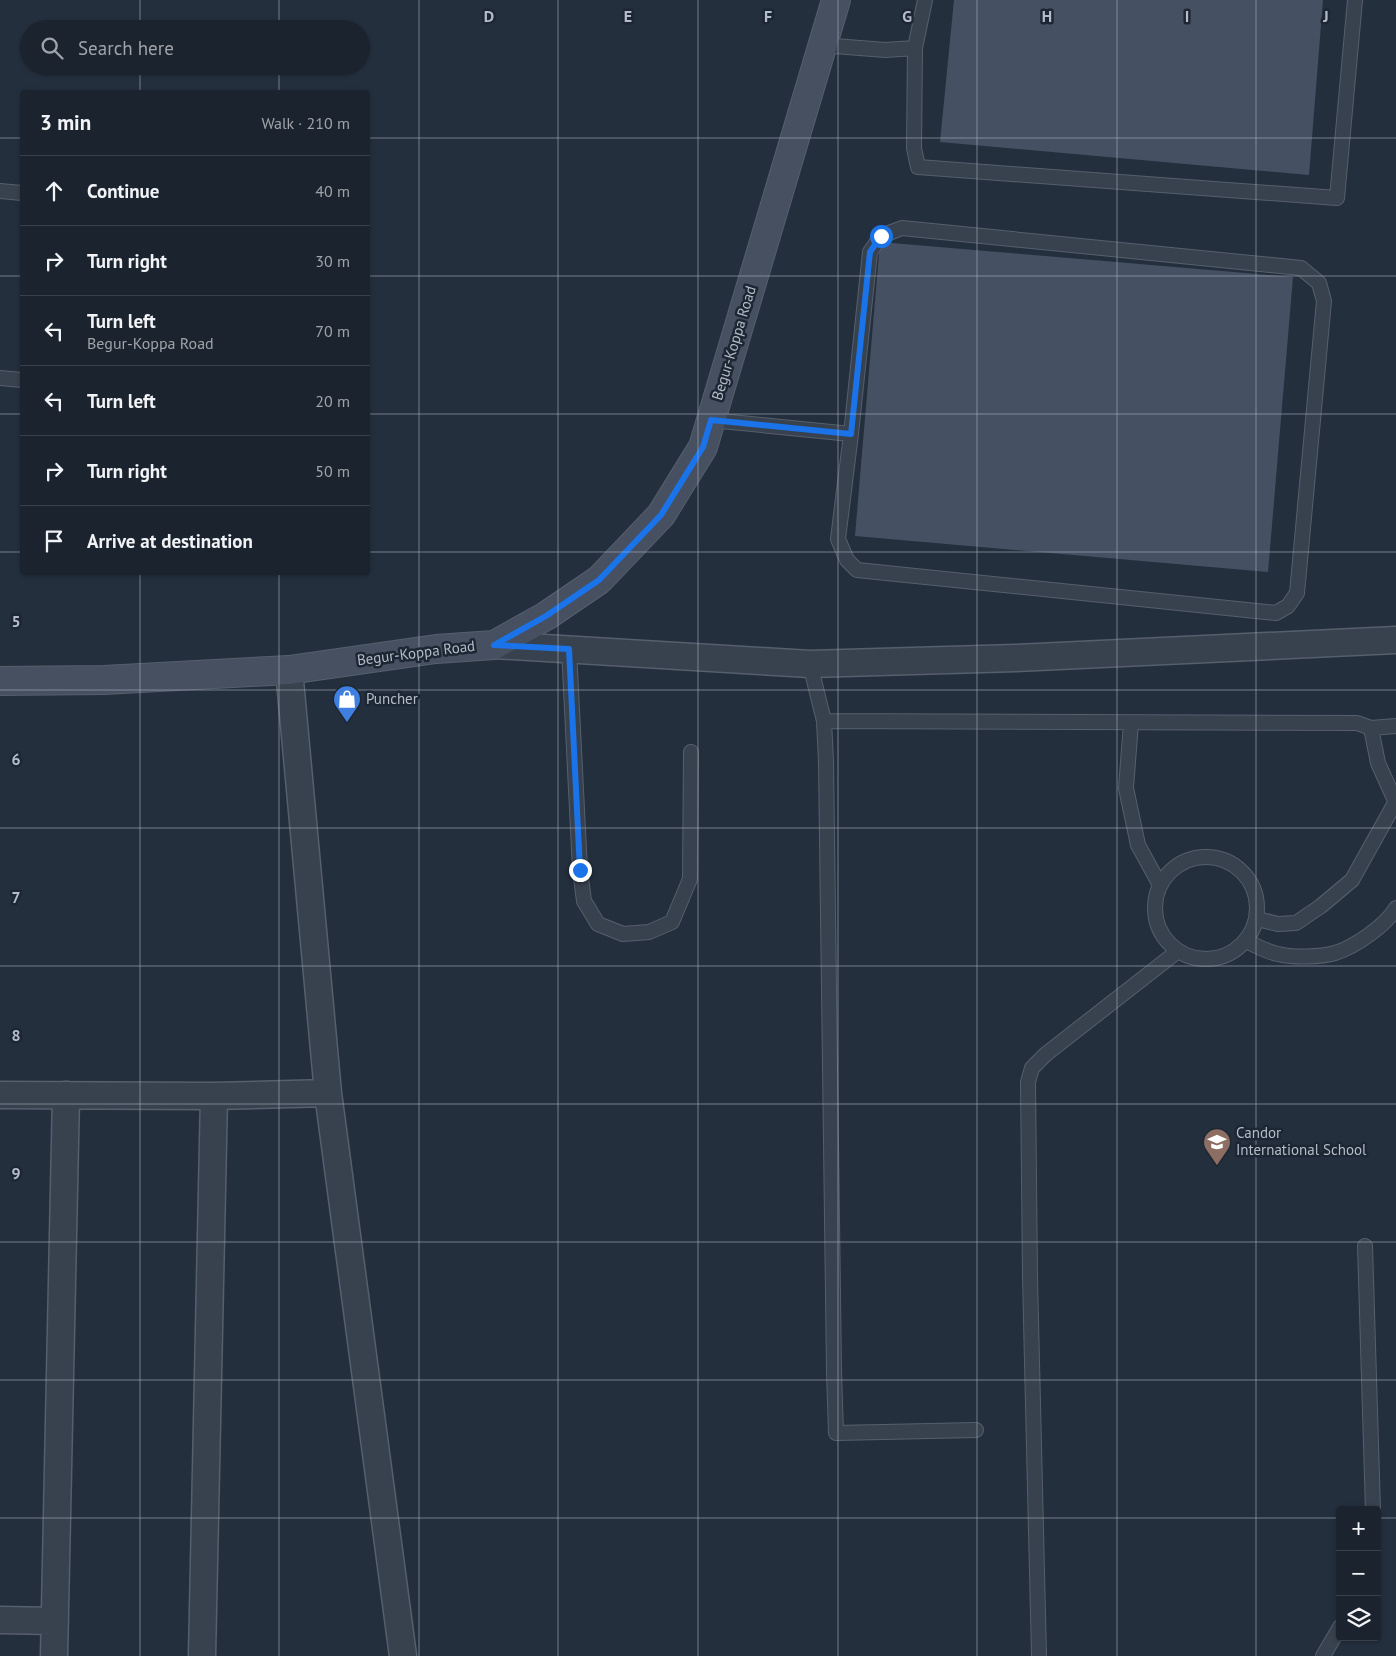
<!DOCTYPE html>
<meta charset="utf-8">
<style>
:root{--surface:#1b232e;--page:#282f3a;--text:#f1f3f6;--muted:#a0a4aa;--line:#39404a}
body{margin:0;font-family:"PT Sans",sans-serif;background:var(--page);color:var(--text)}
.controls{position:absolute;right:15px;bottom:15px;display:grid;overflow:hidden;border-radius:5px;box-shadow:0 1px 4px #0004}
.controls button{width:45px;height:45px;display:grid;place-items:center;padding:0;border:0;border-bottom:1px solid var(--line);background:var(--surface);color:var(--text);font:25px sans-serif}
.stop{position:absolute;width:15px;height:15px;margin:-11px;border:4px solid #1a73e8;border-radius:50%;background:#fff}
.stop.end{background:#1a73e8;border-color:#fff;box-shadow:0 1px 5px #0008}
.list{margin:0;padding:0;list-style:none}
h2{display:flex;justify-content:space-between;align-items:center;height:65px;margin:0;padding:0 20px;font-size:21px}
h2 small{font-size:16px;font-weight:400;color:var(--muted)}
.list li{display:grid;grid-template-columns:32px 1fr auto;gap:15px;align-items:center;box-sizing:border-box;height:70px;padding:0 20px;border-top:1px solid var(--line)}
.list b{display:block;font-size:19px;white-space:nowrap}
.list p{margin:0;font-size:16px;white-space:nowrap;color:var(--muted)}
.list em{font-size:16px;font-style:normal;color:var(--muted)}
.icon{flex:none;width:28px;height:28px;fill:none;stroke:currentColor;stroke-width:2;stroke-linecap:round;stroke-linejoin:round}
.map{position:relative;flex:none;width:1396px;height:1656px;overflow:hidden}
.search{position:absolute;background:var(--surface);box-shadow:0 1px 4px #0004;left:20px;top:20px;width:350px;height:55px;display:flex;align-items:center;gap:12px;box-sizing:border-box;padding:0 18px;border-radius:28px;color:var(--muted);font-size:19px}
.panel{position:absolute;background:var(--surface);box-shadow:0 1px 4px #0004;left:20px;top:90px;width:350px;height:485px;border-radius:5px}
.map>svg:first-child{display:block}
.building{fill:#455162}
.lines{fill:none;stroke-linecap:round;stroke-linejoin:round}
.lane-casing{stroke:#565f6c;stroke-width:16}
.street-casing{stroke:#565f6c;stroke-width:29}
.secondary-casing{stroke:#565f6c;stroke-width:30}
.lane{stroke:#38414e;stroke-width:14}
.street{stroke:#38414e;stroke-width:26}
.secondary{stroke:#465061;stroke-width:28}
.route{stroke:#1a73e8;stroke-width:6}
.grid{fill:none;stroke:#b4bcc9;stroke-width:1;stroke-opacity:0.55}
.labels{text-anchor:middle;stroke-width:5;stroke-linejoin:round;paint-order:stroke}
.street-label{font-size:15px;fill:#b4bcc9;stroke:#1d2633}
.poi-label{font-size:15px;fill:#b4bcc9;stroke:#1d2633;text-anchor:start}
.grid-label{font-size:16px;text-anchor:middle;font-weight:bold;fill:#b4bcc9;stroke:#1d2633;stroke-width:5;stroke-linejoin:round;paint-order:stroke}
</style>
<div class="map">
<svg width="1396" height="1656" viewBox="0 0 1396 1656">
<rect width="100%" height="100%" fill="#242f3e"/>
<path class="building" d="M954,0H1323L1309,175L940,142Z
M880,242L1293,277L1268,572L855,536Z"/>
<g class="lines">
<g class="lane-casing">
<path id="lane" d="M925,0L915,48L914,148L918,167L1337,198L1355,0
M822,45L885,50L915,48
M0,191L22,193
M902,228L1301,268L1319,283L1324,301L1297,593L1288,606L1276,613L857,570L847,560L838,539L851,434L870,252L881,236Z
M0,378L22,380
M711,420L851,434
M569,649L580,870L584,901L598,924L623,934L649,932L672,922L690,879L691,752
M810,664L824,721L826,761L834,1371L836,1433L976,1430
M824,721L1357,723L1371,728L1378,763L1396,803
M1131,723L1126,788L1138,845L1160,885
M1371,728L1396,726
M1155 908a51 51 0 1 1 102 0a51 51 0 1 1-102 0Z
M1257,919L1278,924L1296,923L1321,906L1352,880L1395,803
M1246,941C1257,946 1267,952 1278,954C1293,958 1321,957 1335,953C1355,947 1386,925 1396,908
M1365,1246L1373,1510
M1039,1656L1030,1278L1028,1082L1032,1068L1046,1054L1178,951
M1323,1656L1340,1627"/>
</g>
<g class="street-casing">
<path id="street" d="M494,645L810,664L1016,658L1396,640
M328,1093L403,1656
M0,1095L214,1096L328,1093L289,670
M0,1620L55,1621
M54,1656L66,1095
M202,1656L214,1096"/>
</g>
<g class="secondary-casing">
<path id="secondary" d="M0,681L104,680L289,670L436,649L494,645L546,616L599,580L661,515L703,447L836,0"/>
</g>
<use href="#lane" class="lane"/>
<use href="#street" class="street"/>
<use href="#secondary" class="secondary"/>
</g>
<g class="lines">
<path class="route" d="M580,870L569,649L494,645L546,616L599,580L661,515L703,447L711,420L851,434L870,252L881,236"/>
</g>
<path class="grid" d="M140,0V29M279,0V29M419,0V1656M558,0V1656M698,0V1656M838,0V1656M977,0V1656M1117,0V1656M1256,0V1656M140,66V92M279,66V92M0,138H22M368,138H1396M0,276H22M368,276H1396M0,414H22M368,414H1396M0,552H22M368,552H1396M140,572V1656M279,572V1656M0,690H1396M0,828H1396M0,966H1396M0,1104H1396M0,1242H1396M0,1380H1396M0,1518H1340M1377,1518H1396"/>
<defs>
<g id="shop-pin" transform="scale(1.4375)"><path d="M0 17L-7.5 6A9.5 9.5 0 1 1 7.5 6Z" fill="#3f7fe0" stroke="#1d2633"/><path d="M-5-2.5h2.3a2.7 3.5 0 0 1 5.4 0H5L5.5 6h-11ZM-1.5-2.5h3a1.5 2.3 0 0 0-3 0Z" fill="#fff"/></g>
<g id="school-pin" transform="scale(1.4375)"><path d="M0 17L-7.5 6A9.5 9.5 0 1 1 7.5 6Z" fill="#8d6e63" stroke="#1d2633"/><path d="M0-5L7-2L0 1L-7-2ZM-4 1L0 2.5L4 1V4Q0 6-4 4Z" fill="#fff"/></g>
</defs>
<g fill-rule="evenodd">
<use href="#shop-pin" x="347" y="699"/>
<use href="#school-pin" x="1217" y="1142"/>
</g>
<g class="labels">
<g class="street-label">
<text transform="translate(734 343) rotate(-73)" y="5">Begur-Koppa Road</text>
<text transform="translate(416 653) rotate(-7)" y="5">Begur-Koppa Road</text>
</g>
<g class="poi-label">
<text x="366" y="704">Puncher</text>
<text x="1236" y="1138">Candor<tspan x="1236" dy="17">International School</tspan></text>
</g>
</g>
<g class="grid-label">
<text x="489" y="22">D</text>
<text x="628" y="22">E</text>
<text x="768" y="22">F</text>
<text x="907" y="22">G</text>
<text x="1047" y="22">H</text>
<text x="1187" y="22">I</text>
<text x="1326" y="22">J</text>
<text x="16" y="627">5</text>
<text x="16" y="765">6</text>
<text x="16" y="903">7</text>
<text x="16" y="1041">8</text>
<text x="16" y="1179">9</text>
</g>
</svg>
<div class="controls">
<button>+</button>
<button>−</button>
<button><svg class="icon" aria-label="layers" viewBox="0 0 24 24"><path d="M12 4l9 5-9 5-9-5zM3 14l9 5 9-5"/></svg></button>
</div>
<div class="stop" style="left:881px;top:236px"></div>
<div class="stop end" style="left:580px;top:870px"></div>
<div class="search"><svg class="icon" aria-label="search" viewBox="0 0 24 24"><circle cx="10" cy="10" r="6"/><path d="M15 15l6 6"/></svg>Search here</div>
<section class="panel">
<h2>3 min<small>Walk · 210 m</small></h2>
<ul class="list">
<li><svg class="icon" aria-label="ahead" viewBox="0 0 24 24"><path d="M12 20V5M6 11l6-6 6 6"/></svg><div><b>Continue</b></div><em>40 m</em></li>
<li><svg class="icon" aria-label="right" viewBox="0 0 24 24"><path d="M7 20v-9h11M14 6l5 5-5 5"/></svg><div><b>Turn right</b></div><em>30 m</em></li>
<li><svg class="icon" aria-label="left" viewBox="0 0 24 24"><path d="M17 20v-9H6M10 6l-5 5 5 5"/></svg><div><b>Turn left</b><p>Begur-Koppa Road</p></div><em>70 m</em></li>
<li><svg class="icon" aria-label="left" viewBox="0 0 24 24"><path d="M17 20v-9H6M10 6l-5 5 5 5"/></svg><div><b>Turn left</b></div><em>20 m</em></li>
<li><svg class="icon" aria-label="right" viewBox="0 0 24 24"><path d="M7 20v-9h11M14 6l5 5-5 5"/></svg><div><b>Turn right</b></div><em>50 m</em></li>
<li><svg class="icon" aria-label="arrive" viewBox="0 0 24 24"><path d="M6 21V4h12l-3 4 3 4H6"/></svg><div><b>Arrive at destination</b></div></li>
</ul>
</section>
</div>
